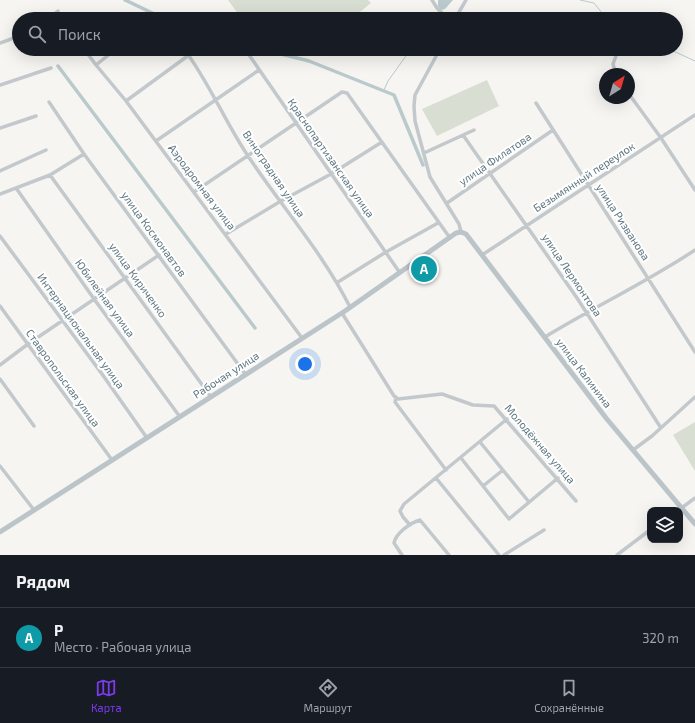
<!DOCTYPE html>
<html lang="ru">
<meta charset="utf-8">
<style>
:root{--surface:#171b24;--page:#242831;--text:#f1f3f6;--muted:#9ea1a6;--line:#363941;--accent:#7c3aed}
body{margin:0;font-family:"Exo 2",sans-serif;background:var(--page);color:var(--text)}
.controls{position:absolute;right:12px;bottom:12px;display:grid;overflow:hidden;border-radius:8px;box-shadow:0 4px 16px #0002}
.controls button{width:36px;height:36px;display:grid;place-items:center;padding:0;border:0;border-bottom:1px solid var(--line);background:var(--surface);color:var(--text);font:20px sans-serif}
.compass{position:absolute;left:599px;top:68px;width:36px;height:36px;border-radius:50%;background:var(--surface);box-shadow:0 4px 16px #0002;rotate:37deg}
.you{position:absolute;left:305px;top:364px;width:14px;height:14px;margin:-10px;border:3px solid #fff;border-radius:50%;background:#1a73e8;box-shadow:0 0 0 6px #1a73e833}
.badge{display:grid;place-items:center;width:26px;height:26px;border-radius:50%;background:var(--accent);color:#fff;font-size:13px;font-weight:700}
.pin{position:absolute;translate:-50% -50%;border:2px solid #fff;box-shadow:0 1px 4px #0006}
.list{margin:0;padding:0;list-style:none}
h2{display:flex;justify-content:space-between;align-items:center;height:52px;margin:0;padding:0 16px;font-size:17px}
h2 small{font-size:13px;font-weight:400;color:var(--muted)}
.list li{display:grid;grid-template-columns:26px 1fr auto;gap:12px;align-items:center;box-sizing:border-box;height:60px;padding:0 16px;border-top:1px solid var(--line)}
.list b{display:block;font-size:15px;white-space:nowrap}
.list p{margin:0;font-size:13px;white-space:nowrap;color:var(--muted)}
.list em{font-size:13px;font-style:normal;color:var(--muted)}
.icon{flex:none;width:22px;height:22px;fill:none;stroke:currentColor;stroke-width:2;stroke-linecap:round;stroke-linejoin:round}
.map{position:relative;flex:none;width:695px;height:555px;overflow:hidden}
.search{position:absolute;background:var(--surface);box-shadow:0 4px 16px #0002;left:12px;right:12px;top:12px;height:44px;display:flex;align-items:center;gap:10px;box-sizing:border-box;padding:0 14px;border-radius:22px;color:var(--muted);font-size:15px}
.sheet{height:112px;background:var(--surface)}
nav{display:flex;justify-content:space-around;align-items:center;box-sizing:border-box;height:56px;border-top:1px solid var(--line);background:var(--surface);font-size:11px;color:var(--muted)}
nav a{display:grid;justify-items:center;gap:2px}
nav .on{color:var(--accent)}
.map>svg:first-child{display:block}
.green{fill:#d8ded2}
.water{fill:#bacacc}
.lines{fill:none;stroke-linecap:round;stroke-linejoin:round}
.stream{stroke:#bacacc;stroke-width:1}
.canal{stroke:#bacacc;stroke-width:3.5}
.street{stroke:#c2c8cb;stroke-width:3.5}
.secondary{stroke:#bbc5c9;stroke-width:5}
.labels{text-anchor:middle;stroke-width:4;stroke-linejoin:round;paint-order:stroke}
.street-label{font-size:11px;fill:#5d7680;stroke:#fff}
</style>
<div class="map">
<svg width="695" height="555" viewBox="0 0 695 555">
<rect width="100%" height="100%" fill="#f6f5f1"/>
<path class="green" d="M228,0H368L371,3L351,19H242Z
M285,49H314L310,52H290Z
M487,80L499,106L437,136L422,109Z
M695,422V471L673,435Z"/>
<path class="water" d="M438,0H453L445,9L441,10L438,6Z"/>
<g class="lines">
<path class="stream" d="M580,0L594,3L607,19
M432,19L436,14
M669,49L695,61
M384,90L388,81L411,49"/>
<path class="canal" d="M125,0L165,19
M261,49L309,61L394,95L423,165
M58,66L255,328"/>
<path class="street" d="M432,0L437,8L448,19
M48,19L58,11
M153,19L154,18
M455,19L466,0
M0,43L19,36
M84,49L96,65L126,101L302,338
M184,49C209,82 225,122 248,156C282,207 323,253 350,307
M440,49L415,95L414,106L415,121L430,177L459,224L461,232
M247,52L400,273
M616,56L613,64L616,74
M96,65L116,49
M0,85L51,68
M629,94L661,138L695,190
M126,101L189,55
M49,102L84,154L246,375
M536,103L695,352
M0,128L36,116
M463,135L577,298L661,428
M156,141L259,70
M424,153L474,130
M0,171L46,150
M50,175L211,397
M16,188L94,299L180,417
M194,192L342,92L347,93L450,238
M0,194L50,175L84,154
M447,203L553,130
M226,234L281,201L331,174L382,142
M0,236L102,374L147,438
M482,255L695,115
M338,282L386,252L438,223
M0,306L112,460
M342,313L394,396L398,399L442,394L473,405L494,406L576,501
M545,337C594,307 647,282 695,250
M0,365L28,344L159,255
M0,379L34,426
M396,397L395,402L446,470
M480,442L529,502
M633,450L652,436L695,397
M461,458L509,519L558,478
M0,466L34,510
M436,478L499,555
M483,486L503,470
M679,510L695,498
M410,525L403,517L400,511L404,504L507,419
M402,555L394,543C396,533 410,523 420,520L449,555
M504,555L544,530
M617,555L650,530"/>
<path class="secondary" d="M0,532L345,311L456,233L461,232L466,234L606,418L695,524"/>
</g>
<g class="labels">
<g class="street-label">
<text transform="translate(331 158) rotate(55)" y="4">Краснопартизанская улица</text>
<text transform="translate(495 159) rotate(-34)" y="4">улица Филатова</text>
<text transform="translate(274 174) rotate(56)" y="4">Виноградная улица</text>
<text transform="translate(584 177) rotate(-33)" y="4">Безымянный переулок</text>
<text transform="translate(202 187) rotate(53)" y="4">Аэродромная улица</text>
<text transform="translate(623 222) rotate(57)" y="4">улица Ризванова</text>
<text transform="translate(154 234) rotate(54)" y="4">улица Космонавтов</text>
<text transform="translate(572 275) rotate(56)" y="4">улица Лермонтова</text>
<text transform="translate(138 280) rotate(54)" y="4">улица Кириченко</text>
<text transform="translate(105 298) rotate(54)" y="4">Юбилейная улица</text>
<text transform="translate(81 331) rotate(54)" y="4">Интернациональная улица</text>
<text transform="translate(584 373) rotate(53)" y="4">улица Калинина</text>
<text transform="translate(226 375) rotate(-33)" y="4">Рабочая улица</text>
<text transform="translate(63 378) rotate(54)" y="4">Ставропольская улица</text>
<text transform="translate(540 444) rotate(49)" y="4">Молодёжная улица</text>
</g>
</g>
</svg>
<div class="controls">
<button><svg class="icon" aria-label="layers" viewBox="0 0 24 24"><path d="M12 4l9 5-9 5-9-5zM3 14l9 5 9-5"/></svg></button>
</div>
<svg class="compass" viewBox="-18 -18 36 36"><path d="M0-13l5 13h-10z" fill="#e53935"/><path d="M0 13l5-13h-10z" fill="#9ea1a6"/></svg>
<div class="you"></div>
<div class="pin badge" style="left:424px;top:269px;background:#0f9aa8">A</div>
<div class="search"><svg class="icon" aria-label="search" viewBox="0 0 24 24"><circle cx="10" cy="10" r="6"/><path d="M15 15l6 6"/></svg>Поиск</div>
</div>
<section class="sheet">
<h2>Рядом<small></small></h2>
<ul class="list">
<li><span class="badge" style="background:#0f9aa8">A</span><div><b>Р</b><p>Место · Рабочая улица</p></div><em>320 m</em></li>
</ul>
</section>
<nav>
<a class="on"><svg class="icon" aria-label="map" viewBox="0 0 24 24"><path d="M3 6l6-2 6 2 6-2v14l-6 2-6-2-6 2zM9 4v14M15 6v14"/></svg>Карта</a>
<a><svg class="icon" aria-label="directions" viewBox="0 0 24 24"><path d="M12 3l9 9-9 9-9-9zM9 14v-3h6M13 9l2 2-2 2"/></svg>Маршрут</a>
<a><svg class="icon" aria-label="saved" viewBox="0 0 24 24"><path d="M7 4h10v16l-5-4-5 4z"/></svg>Сохранённые</a>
</nav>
